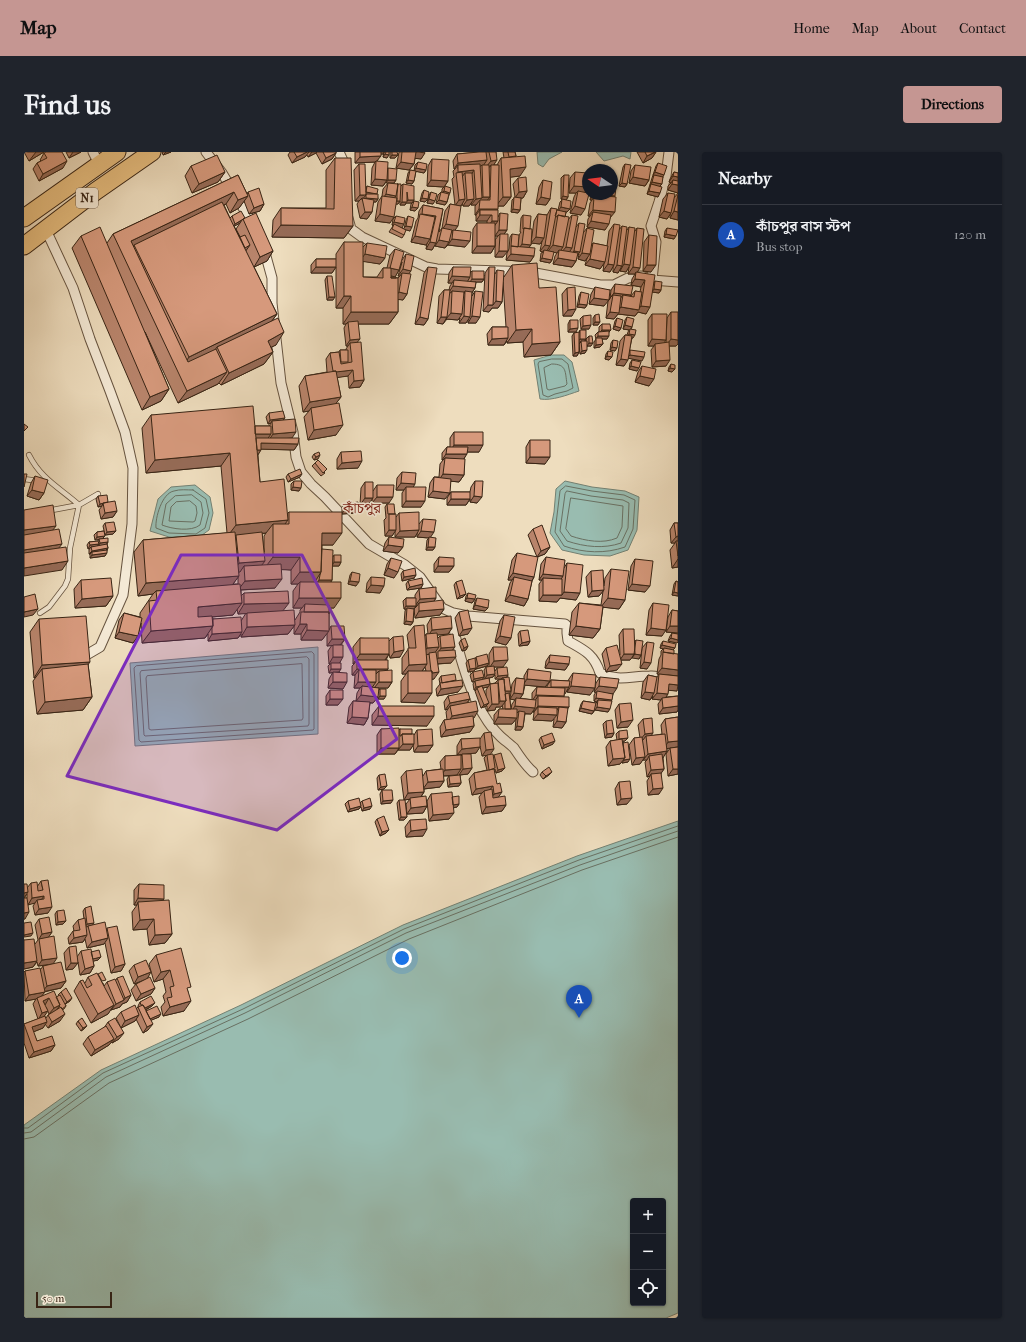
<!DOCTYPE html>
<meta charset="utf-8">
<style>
:root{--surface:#171b24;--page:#20242c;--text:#f1f3f6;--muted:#9ea1a6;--line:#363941;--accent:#c59692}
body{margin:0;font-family:"IM FELL French Canon","Noto Serif Bengali",serif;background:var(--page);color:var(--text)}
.controls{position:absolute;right:12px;bottom:12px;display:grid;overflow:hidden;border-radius:4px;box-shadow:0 1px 3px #0004}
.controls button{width:36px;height:36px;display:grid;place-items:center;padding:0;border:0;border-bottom:1px solid var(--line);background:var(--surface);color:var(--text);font:20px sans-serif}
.compass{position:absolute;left:558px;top:12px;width:36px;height:36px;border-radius:50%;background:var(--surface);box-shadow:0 1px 3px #0004;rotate:283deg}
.scale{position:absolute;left:12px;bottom:10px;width:76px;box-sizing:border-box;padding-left:4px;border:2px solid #392515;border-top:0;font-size:11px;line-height:14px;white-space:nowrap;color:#392515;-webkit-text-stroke:3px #f4e9d5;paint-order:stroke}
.you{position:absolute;left:378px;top:806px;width:14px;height:14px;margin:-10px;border:3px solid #fff;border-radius:50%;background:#1a73e8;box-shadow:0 0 0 6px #1a73e833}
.badge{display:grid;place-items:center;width:26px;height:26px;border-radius:50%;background:var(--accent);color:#fff;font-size:13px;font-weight:700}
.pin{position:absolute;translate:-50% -33px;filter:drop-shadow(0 1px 2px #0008)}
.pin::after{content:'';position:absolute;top:21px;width:14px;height:12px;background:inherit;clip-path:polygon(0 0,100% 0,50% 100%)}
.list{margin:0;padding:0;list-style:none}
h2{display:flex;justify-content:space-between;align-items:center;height:52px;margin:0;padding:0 16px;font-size:17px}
h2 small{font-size:13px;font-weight:400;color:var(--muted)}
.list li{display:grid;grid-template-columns:26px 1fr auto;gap:12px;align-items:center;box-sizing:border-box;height:60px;padding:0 16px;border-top:1px solid var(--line)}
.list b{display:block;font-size:15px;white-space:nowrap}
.list p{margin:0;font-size:13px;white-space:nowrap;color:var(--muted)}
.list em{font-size:13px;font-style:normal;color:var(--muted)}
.icon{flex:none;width:22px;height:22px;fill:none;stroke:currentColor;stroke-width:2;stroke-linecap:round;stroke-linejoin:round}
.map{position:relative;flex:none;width:654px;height:1166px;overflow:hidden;border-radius:4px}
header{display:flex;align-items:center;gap:24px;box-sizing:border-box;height:56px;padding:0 20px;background:var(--accent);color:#111}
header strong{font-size:19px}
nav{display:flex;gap:22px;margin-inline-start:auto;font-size:14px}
.intro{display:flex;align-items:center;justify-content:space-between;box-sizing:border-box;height:96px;padding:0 24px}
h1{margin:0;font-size:28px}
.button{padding:10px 18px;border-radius:4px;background:var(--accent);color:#111;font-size:14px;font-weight:700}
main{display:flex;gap:24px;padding:0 24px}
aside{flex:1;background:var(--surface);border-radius:4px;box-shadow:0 1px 3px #0004}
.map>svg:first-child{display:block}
.water{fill:#99bcb0;stroke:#738072;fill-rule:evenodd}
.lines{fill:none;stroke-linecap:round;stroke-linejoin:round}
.shore{stroke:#697062;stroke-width:1}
.lane-casing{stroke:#66533f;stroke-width:6}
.street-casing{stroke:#66533f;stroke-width:11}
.highway-casing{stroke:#392515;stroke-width:19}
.lane{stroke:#f4e9d5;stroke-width:4.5}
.street{stroke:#f4e9d5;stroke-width:9}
.highway{stroke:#e7be7f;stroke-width:17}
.wall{fill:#b8846b;stroke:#392515;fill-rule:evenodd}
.shaded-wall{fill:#966b57;stroke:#392515}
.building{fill:#d6997c;stroke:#392515}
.marked{fill:#7b2cbf;fill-opacity:0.2;stroke:#7b2cbf;stroke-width:3;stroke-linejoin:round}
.labels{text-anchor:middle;stroke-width:3;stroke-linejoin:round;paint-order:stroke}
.shield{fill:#f4e9d5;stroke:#71604f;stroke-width:1}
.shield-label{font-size:12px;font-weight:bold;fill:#392515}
.quarter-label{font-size:15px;fill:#7a1f14;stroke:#f4e9d5}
</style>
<header>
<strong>Map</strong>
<nav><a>Home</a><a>Map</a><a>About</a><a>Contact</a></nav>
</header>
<div class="intro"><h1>Find us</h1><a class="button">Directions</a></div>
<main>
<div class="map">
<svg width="654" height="1166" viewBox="0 0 654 1166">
<rect width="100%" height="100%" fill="#eeddbe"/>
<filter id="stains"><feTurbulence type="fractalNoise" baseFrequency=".005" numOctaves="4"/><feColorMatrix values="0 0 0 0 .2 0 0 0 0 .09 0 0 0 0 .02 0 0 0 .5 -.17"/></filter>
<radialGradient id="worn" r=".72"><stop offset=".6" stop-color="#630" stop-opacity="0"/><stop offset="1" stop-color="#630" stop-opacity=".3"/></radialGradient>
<path class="water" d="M513,0H538L525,7L519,15L514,12Z
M572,0H607L606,7L599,4L580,9Z
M527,203H540L548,210L555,239C543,243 528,249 516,247L510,208Z
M541,329L568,335L601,339L615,345L613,378L604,398L586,404L560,403L538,398L526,381L530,360L532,337Z
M171,333L186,345L189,361L185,378L174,386L145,385L126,379L134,347L147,335Z
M294,495V582L111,594L106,511Z
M654,669V1161L642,1166H0V973L77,918L217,853L379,773L553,704ZM609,1049H639V1151H609Z"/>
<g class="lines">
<path class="shore" d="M528,207H538L544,212L549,236L543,239L531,242L524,245L519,243L514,212L515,210Z
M528,212C543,212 541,220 543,232L541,234L525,238L523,237L520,216Z
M542,334L568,339L600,343L611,348L609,377L601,395C581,402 560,401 540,394L531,380L536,339Z
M169,338L182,347L185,361L181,376L172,382L145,381L132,376C131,366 138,341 150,339C156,337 163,338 169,338Z
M543,339L567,344L599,348L605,351L604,376L597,391C580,397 561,395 543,389L536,379L541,342Z
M168,343L177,350L179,361L176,373C167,380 148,377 138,373L142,352L151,344Z
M547,346L599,354L598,375L593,386C579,392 562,389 547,384L542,377Z
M166,349L172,354L173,361L171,369L169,370L145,369L147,355L152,350Z
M288,500L290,502V577L289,578L117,590L115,588L110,516L112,514Z
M283,505L285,507V572L284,574L121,584L120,583L116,521L117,519Z
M278,512L279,566L278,568L127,578L125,577L122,526L123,524Z
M0,976H4L79,921L219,857L380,777L555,708L654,674
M0,981L7,980L82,925L221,861L382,781L556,713L654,679
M0,987L10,985L85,931L224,867L385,787L558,718L654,685"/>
<g class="lane-casing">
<path id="lane" d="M5,303C17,327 36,336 55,353L46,396L44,427L41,434L25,455L16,461
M0,327L14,329
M23,359L55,353L74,342"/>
</g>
<g class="street-casing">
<path id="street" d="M69,0L75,12
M182,0L198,21L230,74
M315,0L321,13V17
M324,66L327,77L338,85L402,115L413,117L506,120L576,133H590L604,126L617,124L628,128L654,130
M22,78L49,136L66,187L86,239L101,280L109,316L108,372L99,443L76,495L64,502
M240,97L248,126V151L257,231L269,280L272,305L277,320L287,332L301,345L345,392L381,413L396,425L418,456L429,461L444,464L541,472L543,474V481L544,489C560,498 570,502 576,521C594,530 607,524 626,524C635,523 645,528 654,529
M628,128L632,90L627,74L635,50L642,24L645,0
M429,461C428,486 447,544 461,565C465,572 471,579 476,584C480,588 486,592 490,596C496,605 501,613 509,620"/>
</g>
<g class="highway-casing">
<path id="highway" d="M0,66L93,0
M0,94L72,39L128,0"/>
</g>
<use href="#lane" class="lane"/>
<use href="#street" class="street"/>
<use href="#highway" class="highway"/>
</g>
<path class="wall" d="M0,0H20L5,9Z
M42,0H57L45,6Z
M138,0H147L139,3Z
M266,0H312V1L308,7L298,12L292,1L284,5L283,3L281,5L268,11L264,3Z
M331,0H365L363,6L359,5L360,0L359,2H357L353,9L364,17V16L372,28L370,31H366L377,34L379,32L390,48L388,51H382L381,53H376V49L374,52H372L366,71L351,69L354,50L358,44L359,37L364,31L362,30L359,34L347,33L348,16L351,10L331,11Z
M366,0H373L371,6H366Z
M375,0H401L397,7L391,6L390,12L385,18L372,16Z
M455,0H472L470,13H473L477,6H480L479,0H491L492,4L491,5L496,24L486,25L487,45L480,54H474L473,58L474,65L476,61L483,78L480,82L479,105H471V88L474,84H471V94L467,101H448L449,77L453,71H463V69H452V63H451V54L452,53H447V51L445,54H439L438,52L437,54H435L431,78L441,95L424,93L421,96L411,94V93L408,98L402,97L403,91L402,93L387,90L392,69L394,66L395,59L399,53L419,57L415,80L418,76L421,59L426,52L431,53L428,27L430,25L429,19L431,17H430L429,9L433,2Z
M613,0H632L628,6L619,11Z
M20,1L39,16L15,29L9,17L13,11L17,9L16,8Z
M311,6L329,74L320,86L248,85L249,68L257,56H302V18Z
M408,7L424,29L420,35L403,34L404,14Z
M394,10L402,18L400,21L392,19L390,29L388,32L382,31L384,21L386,18L390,19L391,13Z
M634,11L639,25L636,34L634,45L623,42L628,26L632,14Z
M335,12L342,37L343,34L353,42L354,47L352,50H349L348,60L343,67L336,66L333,52L335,49H331L330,18Z
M601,12L603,32L601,35L595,34L599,15Z
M611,13L625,28L621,34L605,31L607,19Z
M167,14L201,20L194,30L168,41L161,24Z
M551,20L564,36L561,40L557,63L546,61L550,45L552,41H545L546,26Z
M650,20L654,21V41L644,38V34L647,31L645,30L646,27Z
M588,22L591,31L589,34L590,45L586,66L581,78L563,75L564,67L566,64H564L566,51L568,48H566L567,42H588Z
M214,23L223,42L224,40L240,52L236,59L225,62L220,49L215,56L206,61L202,52L200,53L206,66L208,64L221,66L249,99L243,109L230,115L253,162L248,169L252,193L247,195L249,200L240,212L197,233L195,231L194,232L154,251L121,180L145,237L137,249L118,258L48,96L57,84L83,91L89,82ZM216,71L212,77L216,85L210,74Z
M540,23L544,45L542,48L546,57L543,60H542L541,65L544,68L548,63L552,75L555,71L559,81L563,76L567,94L569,91L583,94L585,79L590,72L595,78L598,74L603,78L605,75L611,79L613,76V120L630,131L631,129L637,138L635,141L628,140L622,162L614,160L611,164L594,162L590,167L582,166L584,149L586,147L587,138L591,132L607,144L611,139L616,140L617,135L607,133L608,127L611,122H604L605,115L602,120L596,119V117L594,121L589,120V114L586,120L579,119L580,111L576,117L561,113L563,106L561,109L554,107L555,102L553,104L552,109L548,115L529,112L531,104L533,101L526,99L528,108L526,111L516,109L517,101L519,100L516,99L518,89L516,92L507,91L510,69L514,62L523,63L527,56L534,58L536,50L538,48L537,47V26Z
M494,26L503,39L499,46H497L496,58L494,61L487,60L488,48L491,45L489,32Z
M519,28L526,47L522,53L512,52L515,35Z
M421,34L425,43L423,50L421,53L412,51L414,43L417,40H418V37Z
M400,38L401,50L396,49L398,41Z
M407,40L409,52L403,51L405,43Z
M644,41L650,46L654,41V68L646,66V62L643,67L635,65L639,47Z
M390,49L391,59L386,58L387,52Z
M499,63L506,77L507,93L504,96L510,104L506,110L482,108L483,101L485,97L486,85L488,82L494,95L495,83L497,80H496L497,66Z
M372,64L378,76L375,75L380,77L382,68L384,64L386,79L380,77V83L378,86L365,80L369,74L368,73L369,67Z
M643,76L650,87L640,85L641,79Z
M625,83L627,120L619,119L620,90Z
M320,90L339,95L343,91L361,106L356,112L339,109V125H353L359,116H363L366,103L371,97L378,108L382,102L385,122L383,142L379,148L374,147V160L365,172H334L333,190L340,228L336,235L325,236L324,224L313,225L317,245L312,251V283L284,288L280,265L285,259L279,260L275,234L281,224L303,220L302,207L306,201L315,200L316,198H322V197L324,194H322L320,176L322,172H319V156H312V115L308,121H287V113L292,107H312V102ZM378,110L374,124H376L374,126L367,125V123L371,125L375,118Z
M488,113L515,136L536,190L527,203L500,205L499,190L483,191V189L480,193H464L463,182L468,175H482L479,130L478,150L474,156H468L465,160L459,159L461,121L465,115L471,122L473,118L480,125Z
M404,115V167L400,173L391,172L400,121Z
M429,115L446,121L448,119L460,127L458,130H452L451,136L448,141V144L451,139L452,171H444V167L442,171H435L436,166L434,168L422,167H423L419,172L413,171L415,144L420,138H425L426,134L428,131H424L425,121Z
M303,124L309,148H303L301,128Z
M571,135L580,154L565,152L567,142Z
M543,136L548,164H539L538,142Z
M557,140L563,153L561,156L553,155L555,144Z
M647,160L652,194H645L642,214L628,215L627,198L630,194H624V168L628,162L640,191H642L643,166Z
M571,163L574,173H569V166Z
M559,164L565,177H557L556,167Z
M603,165L608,175L607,177L609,186H608L605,200L606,198L618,209L604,206L600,214L592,213L596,189L601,183H603L604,180L605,178L599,177L601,168Z
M593,166L597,176L595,179L589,177L591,169Z
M546,168L552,180H544V172Z
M578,172L587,178L585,180L583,187H578L579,192L576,195L570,196V190L572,187L571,183L574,180H575V175Z
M556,178L562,187L561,189H562V187L565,184L567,194H563L561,201L556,202L555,192L557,190H555V200L553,204H549L548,184L550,181H555Z
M589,188L591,199L586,198L587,191Z
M584,199L585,208L581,207L582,202Z
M608,208L613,219L605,217L606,211Z
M647,212L648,220L644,219L645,215Z
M618,214L625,234L611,230L614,220Z
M245,261L261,266L259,268L268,286L274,292L270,298L237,297L234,303L236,330L263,362L265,360L309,393H298V397L309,405L310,403L317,410L315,414H308V428L307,430L310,456H305V478L307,474L321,487L317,493L315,520L305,521L304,514L306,512H305L304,499L308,493L303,494V481L298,488H277V482H270V474L264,482L217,485V482L214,486L184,489V482L181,486L118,491L117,471L114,484L109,491L91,486L95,468L100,461L116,465V461L129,442L114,444L110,400L119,388L203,381L197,314L122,321L118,276L127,263L231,275V274H245L247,271L244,272L242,265ZM242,381L240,384V400L238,382ZM257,417L267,418V432H274L269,439V456H278L276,458V460L271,468L259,459L220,441L217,444V438L251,436ZM214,425V432H209ZM213,457L214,462L222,461L217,469L189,467L188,465L209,463Z
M430,280L455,300H443L440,307V323L435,330L427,329L421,347L404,345L406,331L410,325H415L416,312L419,308H418V301L423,295H426V286Z
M506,288L521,312L502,311V295Z
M317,300L334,316L313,317V307Z
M290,302L294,307L290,308L288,305Z
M291,311L301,321L297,324L288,314Z
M378,320L389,335L397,355H378V341L380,338H372L373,326Z
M264,322L276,325L264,330L262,325Z
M11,324L20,341L15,348L3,344L7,331Z
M270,329L275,339L267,338V332Z
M451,329L453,351L446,350V347L442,353H423V346L427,340H446L447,335Z
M341,330L349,339L353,333L365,351H348V347L344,353H336L337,336Z
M74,344L93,359L89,365L77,367L75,358L78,354L74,355L72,347Z
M320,352L335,357L332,361L318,362V355Z
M363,352L371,362L372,365L375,361L395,372L399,367L411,395L409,398H402L403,388L405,386L393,385V381L391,385H371V379L368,384H361L360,368L362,366L361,355Z
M81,371L92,379L89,382L81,383L79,374Z
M650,371H654V415L648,416L646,398L651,391H647L646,378Z
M509,377L526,395L521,402L513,405L504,383Z
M80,379L71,388L70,383L73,380Z
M365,385L379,395L374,401L359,399L361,391Z
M75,387L84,390L83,392L84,396L81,404L66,406V402H65V398L66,396L64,397L63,393L65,390L74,389Z
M493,401L510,425L508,429L504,447L500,454L481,449L486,431L488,428H484L488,408Z
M415,405L430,414L425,420H410V412Z
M522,405L540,416L543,411L552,448L536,446L533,450L515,449V432L518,428H515L517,412Z
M367,406L370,426L360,423L363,412Z
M611,407L621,440L604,438L607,414Z
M587,417L601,448L595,457L579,455L576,477L569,486L545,483L548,460L555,451L577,453L579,439L575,444L564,445L562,425L567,419L580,434L581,426Z
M379,419L392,423L390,426L378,429L377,422Z
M328,420L332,434L324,432L326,423Z
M347,425L356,441L342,440L343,431Z
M57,428L89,444L82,454L51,456L50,437Z
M384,429L399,432L397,436L383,438L382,432Z
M652,429L654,430V444L648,443L650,432Z
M432,430L439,445L433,447L430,433Z
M395,437L412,446L410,449L420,457L416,463L391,466L390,457L393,454H392L390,457L389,470L387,473L380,472L381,459L382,457H380L379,449L382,446H391V443Z
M444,441L451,447L448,451L441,449L442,444Z
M453,446L461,459L449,457L451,449Z
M629,451L638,484L622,483L625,458Z
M648,458L654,459V481L642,480L644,465Z
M435,460L444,482L435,484L431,466Z
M480,463L487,486L482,493L471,490L476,469Z
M407,466L428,476L424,482L413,483L414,486L416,484L428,498L427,511L414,512L410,527H408L401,551L377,550V529L382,522H378V506L385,496L383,483L390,474L401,484L402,482H404L403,473ZM401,515L402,519H398Z
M15,467L66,510L64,512L68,545L59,558L13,562L9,529L12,525L10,526L6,480Z
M599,477L610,491L612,488L617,503L615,507L608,505L606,508H597L593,518L582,520L578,502L582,496L596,503L595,483Z
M496,479L506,489L504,493L495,494L494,482Z
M648,481L654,482V490L653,491L644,489L646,484Z
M369,485L376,505L366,506L365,502L362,508L364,517L363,518L368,530L364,536H355L354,539L356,537L360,547H354V545L349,551H346L344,566L340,573L323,571L325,555L329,549H332L333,541L336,536H330L331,523H328V514L330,512H329V495L336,486L365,489Z
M437,488L444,494L442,498L438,499L435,491Z
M639,489L649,498L653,539L645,538L642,545L654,544V558L653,560L635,562L634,552L637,548L628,547L629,544L626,548L617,546L619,530L624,523L633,525L635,522H633L635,507L637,503V499L639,497L636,496L637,492Z
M623,490V517L616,516L618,496Z
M469,495L479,515H470L471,519L473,516L484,523L483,525L487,557L488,552L491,548L486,547L488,532L492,526L500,527V524L504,517L526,529L521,535H523V534L527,528L544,529L545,527L549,521L566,543L543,540V538L540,542V545L545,555L543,556L542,570L538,576L529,575L530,567L528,569L509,568L510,561V560H509V559L507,562H501L499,575L497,578H491L492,567L488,572H470V563L475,557H479L478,553L477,555H472L471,558L463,559V554L457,556L451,539L452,538H450L449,532L451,529L448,530L446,523L449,520L460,525L458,527H461L460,518L462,515L465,514V502ZM471,523V527H477L474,528L471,531L466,532L465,526L469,525ZM501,533L520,535H513L508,541V548L496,546L499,542ZM464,535L462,538V545L459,536Z
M526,503L545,512L541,518L521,516L522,509Z
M452,505L465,511L463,514L452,517L450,519L444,520L442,511L444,508L451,507Z
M309,520L319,537L304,536L305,527Z
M417,524L432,528L434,540L413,544L412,537L416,532L415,527Z
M576,525L589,542L584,560L571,558L568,562L555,559L557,552L559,549L572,551L573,550L570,549V543L572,540H570L572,531Z
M306,538L314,553H302V544Z
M424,544L446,547L443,551L450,566H449L450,574L446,580L417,585L416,575L420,568H423L422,560L424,557L421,558L420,550Z
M595,552L604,575L593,576L591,558Z
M355,554L403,574L348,573V563Z
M654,565V622L644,624L642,602L646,596H643V599L639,605L640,617L637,621L635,642L624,643L623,629L626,624L623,625L621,610L623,608H619V607L616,612L608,613L605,593L610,586H616L614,573L619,567L627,584L638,582L637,573L641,567Z
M582,569L590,581L588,585L581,586L579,572Z
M357,577L375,578L376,577L390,583L393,578L409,593L404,600H390L389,593L386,598H374L371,602H353V583Z
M595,579L604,586L601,589H599L604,610L598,611V610L596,612L584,614L582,595L586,589L593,588L592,582Z
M460,581L466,603L469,604L470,603L478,619L472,621L471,617L470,618L474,645L482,653L478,659L458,662L455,645L458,641L448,643L445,627L450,621L463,618L460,606L463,603L458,604L456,594L452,601L443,602L448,616L444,622L436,623L437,631L435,634L424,635L423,627L425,624H426H419L420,629L416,635L400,637V640L397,645L403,654L399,661L383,662L382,652L386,647L380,648L377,625L382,619L399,624L402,619L417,617L416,610L421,604H437L438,603H433V594L437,587H456Z
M517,585L529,592L518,597L515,588Z
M518,620H528L525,623L519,627L516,623Z
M355,623L363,634L360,637L354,638L353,626Z
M595,630L603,652L593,653L591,637Z
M358,638L367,651L357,652L356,642Z
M407,642L428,645L435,652L433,655L429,656L425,667L405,669L403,649Z
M375,648L383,665L380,668H375L373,651Z
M324,649L336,651L338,649L346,657L338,659L337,655L335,657L324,660L321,652Z
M353,667L362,681L356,684L351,670Z
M386,668L399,684L382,685L381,675Z
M17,729L24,761L11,763L9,754L11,751L4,752L1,767H0V746H3V742L0,746L3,736L7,731L13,735Z
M115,732L139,748L148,782L141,791L125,793L123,777L109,778L108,760L113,753H110V738Z
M61,756L68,773L82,778L83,776L101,812L97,819L87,821L81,791L80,792L63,796L61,787L59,790L45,792L44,786L49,779H50L49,774L54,768L60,767L59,759Z
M33,759L39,772L32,773L31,762Z
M15,767L28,780L24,785L29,812L42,829L37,836L20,840L18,844L32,845L35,844L34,843L37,840L46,849L41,852L42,854L40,857L38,858L36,869L24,876L21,872L19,876L9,880L13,889L31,893L27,899L5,906L0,891V872L14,867L9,852L12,847L1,849L0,820L1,819L17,817L19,814L24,813L14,814L13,810L9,815L0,817V788L11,792L14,788L11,773ZM22,855L25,862L24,863L22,866L20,865Z
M45,795L53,805L57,799L77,805L74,808L69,809L70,814L66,821L56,823L54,810L49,817L42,818L40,801Z
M132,803L164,839L160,859L139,864L137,855L141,850L139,844L142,840L139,827L130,830L125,812Z
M110,813L131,836L127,842L112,849L107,838L112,832L123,827L110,832L105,819Z
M64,825L79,831L80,834L83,830L92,828L93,826L107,843L103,850L98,852L96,855L87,858V857L84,862L67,871L50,839L56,829L61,831Z
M116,850L131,851L128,854L122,858V859L135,865L127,868L124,878L119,881L112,867L111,869L97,876L92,866L97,860L112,857L114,855V854Z
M54,869L60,877L57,879L52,872Z
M84,870L95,887L88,891L87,890L85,893L67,904L59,892L64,885L80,876Z"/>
<path class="shaded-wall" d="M12,0H20L5,9Z
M49,0H57L45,6Z
M142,0H147L139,3Z
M283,0H285L281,5L268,11L273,5Z
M288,0H293L292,1L284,5Z
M356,0H360L359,2H355Z
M392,0H395L401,1L397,7L388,6Z
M632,0L628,6L619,11L623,4Z
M312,1L308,7L298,12L302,6Z
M361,2L365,3L363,6L359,5Z
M368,3H374L371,6H366Z
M357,4L352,10V9L351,10L331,11L336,5Z
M463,8L459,14L458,13L457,14L434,17V13L431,17H430L434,11Z
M473,8L469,14L467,13L466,15H462L467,9Z
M43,9L39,16L15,29L19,22Z
M377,10L390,12L385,18L372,16Z
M502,15L496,24L480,26L486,17Z
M392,16L402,18L400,21L390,19Z
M450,18L446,25L441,21L438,25L433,22L434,20Z
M201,20L194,30L168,41L175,32Z
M631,20L640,23L638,26L629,23Z
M649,24L654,25V31L649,28L647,31L645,30Z
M609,25L625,28L621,34L605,31Z
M351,27L363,28L359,34L347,33Z
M364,28H372L370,31H362Z
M384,28L390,29L388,32L382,31Z
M407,28L424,29L420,35L403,34Z
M628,30L638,32L635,35L627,32L626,33Z
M588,31H591L588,35Z
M598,31L603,32L601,35L595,34Z
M648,32L654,33V41L644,38Z
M550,34L564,35L560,42L554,39L552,41H545Z
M420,39L426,41L424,44L417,42Z
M503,39L499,46H491L495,40Z
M625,39L636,41L634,45L623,42Z
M210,40L202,52L111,95L110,93L108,97L107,89Z
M342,40L353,42L342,43L338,48V46L335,49H331L336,43H340Z
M362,42L372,44L368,50L358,48Z
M570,42H575L591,44L586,51L573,45V43L570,47V45L568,48H566Z
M224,44L215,56L206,61L214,48Z
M539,44L544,45L542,48L537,47Z
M459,45H466L461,51L456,48L452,53H447L452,47L458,46Z
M479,45H487L480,54H472Z
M517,45L526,47L522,53L512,52Z
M342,46L354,47L352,50L340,49Z
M398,46L404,47L401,50L396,49Z
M405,47L411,49L409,52L403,51Z
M441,47L437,54H431L435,48Z
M450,47L445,54H439L443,48Z
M384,48H390L388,51H382L381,53H376L378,50H382Z
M415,48L423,50L421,53L412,51Z
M372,49H376L374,52H370Z
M240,52L236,59L225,62L230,56Z
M551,54L561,57L557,63L546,61Z
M388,55L394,56L391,59L386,58Z
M537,55L546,57L543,60L534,59Z
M455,57H474L470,63H467L463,69H452L456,63V58L452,63H451Z
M489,57L496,58L494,61L487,60Z
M569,58L591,60L586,66L569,60L566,64H564Z
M640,59L647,61L643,67L635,65Z
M650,59L654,60V68L646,66Z
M341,60H348L343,67L336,66Z
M356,62L370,65L366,71L351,69Z
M398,62L412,64L407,71L396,64Z
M218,68L216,71L209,75L211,72Z
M468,69H474L469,76H463Z
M567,69L585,72L581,78L563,75Z
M370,70L380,72L378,76L368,73Z
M422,72L434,74L429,81V78L427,80L418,78Z
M257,73L329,74L320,86L248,85Z
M382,74L388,75L386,79L379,77Z
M475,78H483L478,85L476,82L474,84H471Z
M642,82L652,84L650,87L640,85Z
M391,84L406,87L402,93L387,90Z
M512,85L520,86L516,92L507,91Z
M428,87L446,89L441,95L424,93Z
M415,88L425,90L421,96L411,94Z
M406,90L412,91L408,98L402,97Z
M498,92L507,93L502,99L494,98Z
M226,93L221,100L217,97Z
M521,93L526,94L522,100L520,98L519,100L516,99Z
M529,93L539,95L535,101V98L533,101L524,99Z
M453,94H471L467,101H448Z
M542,95L548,96L544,102L537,101Z
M249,99L243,109L230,115L236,105Z
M475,99H484L479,105H471Z
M550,99L556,100L551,106L545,105Z
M558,101L566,102L561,109L554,107Z
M341,102L361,106L356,112L336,109Z
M487,102L510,104L506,110L482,108Z
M518,106L528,108L526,111L516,109Z
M534,106L552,109L548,115L529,112Z
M566,107L581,110L576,117L561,113Z
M584,112L590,113L586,120L579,119Z
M600,112L606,113L602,120L596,119Z
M593,113L598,114L594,121L589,120Z
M623,113H632L627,120L619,119Z
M292,115H312L308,121H287Z
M609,115L616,116L612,122V120L611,122H604Z
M366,116L375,118L371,125L361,122Z
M379,117L387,119L382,125L378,121L376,124H374Z
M428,124L446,125L442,132L430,128L428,131H424Z
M448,127H460L458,130H446Z
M611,127L621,128L617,135L607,133Z
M429,134L451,136L447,142L441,139L440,142L428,139L427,141L425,140Z
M630,137L637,138L635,141L628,140Z
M375,140L383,142L379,148L370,147Z
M590,141L607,143L603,149L599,143L595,148L589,143L585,147Z
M320,144H327L319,156H312Z
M305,145H311L309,148H303Z
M570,146L585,148L580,154L565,152Z
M472,149L478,150L474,156H468L465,160L459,159L464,153H469Z
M555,152L563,153L561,156L553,155Z
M617,154L626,155L622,162L614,160L611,164L594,162L590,167L582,166L586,160H593L597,155L614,158Z
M552,157L548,164H539L544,158Z
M327,160H374L365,172H324V170L322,172H319Z
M427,161L438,162L434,168L422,167Z
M253,162L244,174L193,195L189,201L157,217L165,205Z
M440,164L446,165L442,171H435Z
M448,164L456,165L452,171H444Z
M396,165L404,167L400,173L391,172Z
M417,165H423L419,172L413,171Z
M571,170H576L574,173H569Z
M567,173L565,177H557L559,174Z
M601,173L608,175L606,178L599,177Z
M591,174L597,176L595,179L589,177Z
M554,176L552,180H544L546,177Z
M508,177L499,190L483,191L492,178Z
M578,178H587L584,181H575Z
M260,180L252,193L235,201L244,189Z
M605,182L611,183L609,186L603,185Z
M574,184H585L583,187H572Z
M484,186L480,193H464L468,187Z
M336,187L331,193L326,191L324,194H322L326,188Z
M556,187H562L560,190L557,189V190H554Z
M628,187L642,188L638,194L631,192L630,194H624Z
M647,187L654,188V192L652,194H642Z
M536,190L527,203L500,205L508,192Z
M565,191H569L567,194H563Z
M579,192L576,195L570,196L572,193Z
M588,195L593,196L591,199L586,198Z
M563,198L561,201L556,202L558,199Z
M249,200L240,212L197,233L205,221Z
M555,200L553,204H549L551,201Z
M606,203L620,205L618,209L603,206Z
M583,204L588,205L585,208L581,207Z
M597,207L604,208L600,214L592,213Z
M646,208L642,214L628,215L632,209Z
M607,214L615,216L613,219L605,217Z
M646,216L651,217L648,220L644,219Z
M329,218L324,224L304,227L309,220Z
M203,220L194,232L154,251L163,239Z
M616,224L630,227L625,234L611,230Z
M340,228L336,235L325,236L330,229Z
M145,237L137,249L118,258L126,245Z
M317,245L310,254L287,256L285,259L279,260L286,250Z
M261,266L258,269H248L247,271L244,272L246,268Z
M319,273L312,283L284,288L290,278Z
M272,280L268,286L245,288L249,282Z
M231,282H247L242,289L227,288Z
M237,291L274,292L270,298L232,297Z
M430,293H459L455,300H426Z
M231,298H237L233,304Z
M206,301L197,314L122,321L131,308Z
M422,302H443L439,308L421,306L419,308H418Z
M296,303L294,307L290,308L292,305Z
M506,305H526L521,312L502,311Z
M338,309L334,316L313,317L318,311Z
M278,322L276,325L264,330L267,327Z
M419,322L440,323L435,330L415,328Z
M377,331L391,332L387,339L382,335L380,338H372Z
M269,335L277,336L275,339L267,338Z
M8,338L20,341L15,348L3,344Z
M409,339L426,341L421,347L404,345Z
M450,344L458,345L453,351L446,350Z
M353,345H369L365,351H348Z
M341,346H349L344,353H336Z
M427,347H446L442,353H423Z
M382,349H401L397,355H378Z
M84,350L79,351L78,354L74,355L76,352Z
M335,357L332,361L318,362L320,358Z
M93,359L89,365L77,367L81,361Z
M264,368L255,380L249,372L242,381L213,384L212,383L211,384L203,385L212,373Z
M32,374L25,383L0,387V378Z
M365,378H372L368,384H361Z
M395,378L391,385H371L376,379Z
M92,379L89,382L81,383L83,380Z
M397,379L410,380L406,386L405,385V386L393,385Z
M298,381H318L309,393H289Z
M81,384L78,387L71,388L73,385Z
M654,384V390L652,389L651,391H647L652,385Z
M84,390L82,393L74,395L76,391Z
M38,392L31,401L0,407V398Z
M75,392L72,395H67L66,396L64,397L66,393Z
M364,393L379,395L374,401L359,399Z
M404,395H411L409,398H402Z
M526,395L521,402L513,405L517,399Z
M84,396L81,399L68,400L66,402H65L68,399Z
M83,401L81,404L66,406L68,403Z
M249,405H276L267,418L240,417Z
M654,407V415L648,416Z
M44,409L38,418L0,424V416Z
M241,409L234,418L220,414L216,420L209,421L215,411Z
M310,410H317L315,414H308Z
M414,414H430L425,420H410Z
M364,416L374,420L370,426L360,423Z
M276,420H297L289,433L276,430L274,432H267Z
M489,421L510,425L506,432L490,425L488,428H484Z
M519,422L539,424L535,431L519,426L518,428H515Z
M392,423L390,426L378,429L380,425Z
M215,424L206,436L132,439L129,442L114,444L122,431Z
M258,427L251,436L214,438L221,429Z
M295,428H308L304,434H291Z
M326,429L335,430L332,434L324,432Z
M399,432L397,436L383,438L386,435Z
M608,432L626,434L621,440L604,438Z
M347,433L360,434L356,441L342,440Z
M580,438L575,444L564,445L568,439Z
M540,440L556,441L552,448L536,446L533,450L515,449L519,443H538Z
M650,440L654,441V444L648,443Z
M442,442L439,445L433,447L436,444Z
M486,443L504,447L500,454L481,449Z
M89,444L82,454L51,456L58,447Z
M275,446H317L310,456H281V452L278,456H269Z
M412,446L408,452L395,451L393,454H391L396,447Z
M443,446L451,447L448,451L441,449Z
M584,446L601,448L595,457L577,455Z
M218,451L209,463L165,467L174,455Z
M265,451L258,460L214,462L220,452Z
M451,453L464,456L461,459L449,457Z
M382,454H392L390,457H380Z
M14,457L9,463L0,465V460Z
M420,457L416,463L391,466L395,459Z
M382,469L389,470L387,473L380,472Z
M276,472H283L277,482H270Z
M271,473L264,482L217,485L223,475Z
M189,474L181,486L118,491L127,479Z
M552,474L576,477L569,486L545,483Z
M646,474H654V481L642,480Z
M428,476L424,482L404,484L408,478Z
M448,476L444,482L435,484L439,478Z
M627,476L642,478L638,484L622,483Z
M283,478L305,479L298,488H277Z
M95,480L114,484L109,491L91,486Z
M218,480L214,486L184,489L188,482Z
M476,484L487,486L482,493L471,490Z
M647,486L654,488V490L653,491L644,489Z
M308,487H321L316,493L303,494Z
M506,489L504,493L495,494L498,491Z
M638,493L651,496L648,499L636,496Z
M444,494L442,498L438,499L440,496Z
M415,495L410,502L398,503L403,496Z
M431,495L426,501H414L417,496Z
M380,498L376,505L366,506L370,500Z
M336,502H365L359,511L333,508L330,512H329Z
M600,502H611L606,508H596Z
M610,502L617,503L615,507L608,506Z
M309,505H319L315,512H305Z
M432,505L427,511L410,512L414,506Z
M484,508L479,515H466L470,509Z
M66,510L57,522L18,517L12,525L10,526L18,513Z
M525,510L545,512L541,518L521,516Z
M620,510L627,511L623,517L616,516Z
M465,511L463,514L452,517L454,514Z
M403,512L396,522L384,519L382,522H378L385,513Z
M598,512L593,518L582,520L586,514Z
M452,516L450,519L444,520L446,517Z
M638,516L654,518V524L633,522Z
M307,517H317L315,520L305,521Z
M333,517H364L360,523L355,519L351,523L335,518L331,523H328Z
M415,520L410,527L403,528L407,521Z
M471,522L469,525L461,527L463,523Z
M484,523L482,526H478L477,527H471L474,524Z
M460,525L458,528L448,530L450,527Z
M503,527L526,529L521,535L499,533Z
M309,530H323L319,537L304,536Z
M334,530H352L347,537L338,534L336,536H330Z
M355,530H368L364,536H350Z
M466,532L464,535L454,537L453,536L452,538H450L452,535Z
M645,532L654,533L653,539L641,538Z
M439,534L434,540L413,544L417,537Z
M547,534L571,536L566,543L543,540Z
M575,534L593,536L589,542L570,540Z
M527,535H545L541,542L523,541Z
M479,539H487L485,542L477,543Z
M621,540L630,541L626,548L617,546Z
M384,541H408L401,551L377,550Z
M490,541L499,542L495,548L492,546L491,548L486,547Z
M633,541L644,542L640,548L638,546L637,548L628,547Z
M337,543L354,545L349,551L332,549Z
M512,543L540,544L536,550L514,544L511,549H508Z
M356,544H362L360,547H354Z
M68,545L59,558L13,562L21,550Z
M572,546L588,548L586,551L574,548L573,550L570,549Z
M306,547H319L314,553H302Z
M446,547L441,553L426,554L424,557L421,558L426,551Z
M476,549H482L477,555H472L471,558L463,559L468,552H474Z
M465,551L462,554L457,556L460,553Z
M491,554L511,556L507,562L495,561V559L493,561L487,560Z
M514,554L545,555L540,561L535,555L531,561L514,555L510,560H509Z
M654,554V558L653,560L635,562L639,556Z
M573,555L586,557L584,560L571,558Z
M557,556L570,559L568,562L555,559Z
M454,559L450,566L424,571L428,564Z
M514,562L533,563L528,569L509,568Z
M354,564H410L403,574L348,573Z
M328,565L344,566L340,573L323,571Z
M474,565L493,566L488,572H470Z
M609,568L604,575L593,576L597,570Z
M533,569L542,570L538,576L529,575Z
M450,574L446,580L417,585L422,578Z
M493,574L499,575L497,578H491Z
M590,581L588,585L581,586L583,582Z
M629,581L625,587L622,584L619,588H616L621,582Z
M604,586L601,589L593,590L595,587Z
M531,589L529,592L518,597L520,593Z
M654,589V595L640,597L644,590Z
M379,592H390L386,598H374Z
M409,593L404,600H390L394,594Z
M456,595L452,601L433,603L438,597Z
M357,596H375L371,602H353Z
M470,597L466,603L458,604L462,598Z
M643,599L639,606L625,604L623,608H619L624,602Z
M621,605L616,612L608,613L612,606Z
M601,606L596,612L584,614L589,607Z
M606,607L604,610L598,611L600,608Z
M448,616L444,622L435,623L439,617Z
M481,616L478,619L472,621L474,618Z
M437,617L433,623L417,624L421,618Z
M640,617L636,623L627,622L626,624L623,625L627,618Z
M649,617H654V622L644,624Z
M528,620L525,623L519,627L522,624Z
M420,629L416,635L399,637L404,630Z
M437,631L435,634L424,635L426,632Z
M363,634L360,637L354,638L357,635Z
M469,634L464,640L460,639L458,641L448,643L452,637Z
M639,636L635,642L624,643L629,637Z
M400,640L396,646L380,648L384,641Z
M478,640L473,647L466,648L470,642Z
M608,646L603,652L593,653L597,647Z
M369,648L367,651L357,652L359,649Z
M435,652L433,655L426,656L428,653Z
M482,653L478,659L458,662L462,655Z
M337,654L335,657L324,660L326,657Z
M348,654L346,657L338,659L340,656Z
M403,654L399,661L383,662L387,656Z
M430,661L425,667L405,669L409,663Z
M377,665H383L380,668H375Z
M403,677L399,684L382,685L387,679Z
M365,678L362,681L356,684L358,680Z
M4,740L0,746V741Z
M20,744L15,751L13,748L11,751L4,753L8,746Z
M114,746L140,747L135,754L114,750L113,753H110Z
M28,755L24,761L11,763L15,757Z
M5,760L1,767H0V761Z
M130,767L123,777L109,778L116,768Z
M42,769L39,772L32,773L34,770Z
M70,771L68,774L61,775L63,772Z
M28,780L24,786L15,787L18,782Z
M9,781L7,784L0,785V783Z
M148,782L141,791L125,793L131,783Z
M63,783L59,790L45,792L50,786Z
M84,786L80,792L63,796L68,790Z
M77,805L74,808L66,810L68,807Z
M33,806L29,812L14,814L18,808Z
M13,809L9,815L0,817V811Z
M47,811H54L49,817L42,818Z
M101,812L97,819L87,821L91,815Z
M70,814L66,821L56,823L61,817Z
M146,818L139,827L130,830L137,820Z
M127,820L123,827L110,832L114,825Z
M42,829L37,836L18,840L23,834Z
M131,836L127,842L112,849L117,842Z
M21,840L16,846H13L12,847L1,849L5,843Z
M107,843L103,850L98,852L96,855L87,858L92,852L100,848L101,846Z
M25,846L21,853L19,849Z
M48,846L46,849L40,853L43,850Z
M167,849L160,859L139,864L146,855Z
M131,851L128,854L117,860L119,857Z
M36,853L32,859L25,862L30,856Z
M90,853L84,862L67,871L74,862Z
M24,859L19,866L14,868L18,861Z
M41,862L36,869L24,876L28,870Z
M137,862L135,865L123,870L125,867Z
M115,863L111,869L97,876L101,869Z
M23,870L19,876L4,882L8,875Z
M129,872L124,878L119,881L123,875Z
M63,874L60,877L57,879L59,876Z
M100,881L95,887L88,891L93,885Z
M90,887L85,893L67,904L71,898Z
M31,893L27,899L5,906L10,900Z"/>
<path class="building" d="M22,0H38L43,9L19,22L13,11L23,6L20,1Z
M270,0H283L273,5Z
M299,0H312V1L302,6Z
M336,0H357V4L336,5Z
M362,0H365V3L361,2Z
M368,0H373L374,3H368Z
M378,0H392L390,12L377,10Z
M455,0H462L463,8L434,11L433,2Z
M465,0H472L473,8L467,9Z
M484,0H491L492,4L485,5Z
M621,0H631L623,4Z
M193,3L201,20L175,32L167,14Z
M501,4L502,15L486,17L487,45H479L477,6Z
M311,6H327L329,74L257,73V56L310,57Z
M408,7L425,8L424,29L407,28Z
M352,9L364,10L363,28L351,27Z
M394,10L403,12L402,18L392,16Z
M634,11L643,14L640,23L631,20Z
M335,12H341L342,43H336Z
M456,12L458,46L452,47L450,18L434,20V13Z
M601,12L607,13L603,32L598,31Z
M458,13H465L466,45H459Z
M467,13H475L474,57H455L456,48H466Z
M611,13L627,15L625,28L609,25Z
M364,16L373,17L372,28H364Z
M386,18L392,19L390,29L384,28Z
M438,20L441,47L435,48L432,21Z
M551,20L564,21V35L550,34Z
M650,20L654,21V25L649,24Z
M441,21H448L450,47L443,48Z
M588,22H591V31H588Z
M214,23L224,44L214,48L210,40L107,89L164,210L192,197L203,220L163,239L89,82Z
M540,23H545L544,45L539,44Z
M630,23L639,25L638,32L628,30Z
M502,25L503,39L495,40L494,26Z
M519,28L528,30L526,47L517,45Z
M649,28L654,29V33L648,32Z
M364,31L374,32L372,44L362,42Z
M373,32H377L376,49H373V42L374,32Z
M379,32L390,34V48H384L383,40V50H378Z
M627,32L638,35L636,41L625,39Z
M343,34L354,37L353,42L342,40Z
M421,34L427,36L426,41L420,39Z
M588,34L592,35L591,44L575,42H588Z
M235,36L240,52L230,56L224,40Z
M400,38L405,40L404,47L398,46Z
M554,39L564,41L565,42L561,57L551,54Z
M407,40L413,42L411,49L405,47Z
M417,40L425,42L423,50L415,48Z
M644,41L651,42L647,61L640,59Z
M342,42H354V47L342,46Z
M573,43L592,45L591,60L569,58L570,45H573Z
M654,43V60L650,59Z
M358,44L373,46L370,65L356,62Z
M490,45L497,46L496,58L489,57Z
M338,46L350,48L348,60H341Z
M538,47L547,49L546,57L537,55Z
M390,49L395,50L394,56L388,55Z
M198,50L253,162L165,205L110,93Z
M426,52L437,54L434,74L422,72Z
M399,53L419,57L412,91L406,90L412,64L398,62Z
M527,56L533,57L526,94L521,93Z
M456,58H474V69H468V63H456Z
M533,58L542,60L541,65L534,63L533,65L531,64Z
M217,59L221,66L211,72L208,64Z
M569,60L587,63L585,72L567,69Z
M232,61L249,99L236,105L219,67Z
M476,61L484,62L483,78H475Z
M396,62L411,65L406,87L391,84Z
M514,62L523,63L520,86L512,85Z
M499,63L507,64L506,77L500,76V77H499Z
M534,63L545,65L539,95L529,93Z
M548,63L554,64L548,96L542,95Z
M372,64L381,66L380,72L370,70Z
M384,64L390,66L388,75L382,74Z
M453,71H471V94H453Z
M555,71L561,72L556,100L550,99Z
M370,72L382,78L380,83L368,77Z
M590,72L596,73L590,113L584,112Z
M598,74L603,75L598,114L593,113Z
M76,75L145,237L126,245L57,84Z
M605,75L611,76L606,113L600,112Z
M418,76L428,78L425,90L415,88Z
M500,76L508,77L507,93L498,92Z
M563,76L570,78L566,102L558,101Z
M613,76L620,77L616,116L609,115Z
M643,76L654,78L652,84L642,82Z
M429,78L447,80L446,89L428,87Z
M476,82H484V99H475Z
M488,82L495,83L494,95L487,94Z
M221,83L226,93L221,96L216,85Z
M625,83L633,84L632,113H623Z
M320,90H339V125L359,126V116H367V126H374V160H327V144H320Z
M343,91L363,94L361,106L341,102Z
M569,91L584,94L581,110L566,107Z
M487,94L511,96L510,104L487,102Z
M371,97L380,100L375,118L366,116Z
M520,98L530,100L528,108L518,106Z
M535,98L554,101L552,109L534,106Z
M382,102L390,104L387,119L379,117Z
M292,107H312V115H292Z
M513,111L515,136L532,135L536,190L508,192V177L492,178L488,113Z
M404,115L413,116L404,167L396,165Z
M429,115H447L446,125L428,124Z
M465,115H471L469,153H464Z
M473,118L480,119L478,150L472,149Z
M448,119H460V127H448Z
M612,120L631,123L626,155L617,154L621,128L611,127Z
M378,121L387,122L383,142L375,140Z
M303,124H308L311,145H305Z
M367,125H372V126H367Z
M430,128L452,130L451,136L429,134Z
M631,129L638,130L637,138L630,137Z
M591,132L609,134L607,143L590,141Z
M551,135L552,157L544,158L543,136Z
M571,135L586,138L585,148L570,146Z
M420,138H426L423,165H417Z
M428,139L440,140L438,162L427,161Z
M441,139L448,140L446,165L440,164Z
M451,139L459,140L456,165L448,164Z
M611,139L618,140L615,158L597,155L599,143L610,145Z
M557,140L565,142L563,153L555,152Z
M589,143L597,144L595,161L586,160Z
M647,160H654V188L647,187Z
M575,162L576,170H571V163Z
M628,162H643L642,188L628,187Z
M567,163V173L559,174V164Z
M603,165L610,167L608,175L601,173Z
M254,166L260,180L244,189L249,200L205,221L193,195Z
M593,166L599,168L597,176L591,174Z
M546,168H554V176L546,177Z
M334,169L336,187L326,188L324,170Z
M578,172H586L587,178H578Z
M468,175H484V186L468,187Z
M606,177L612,178L611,183L605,182Z
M556,178H562V187H556Z
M585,179V184H574V180Z
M555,180V200L551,201L550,181Z
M601,183L608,184L604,208L597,207Z
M565,184H568L569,191H565Z
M572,186H578L579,192L572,193Z
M589,188L594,189L593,196L588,195Z
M557,189H563V198L558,199Z
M337,190L340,228L330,229L329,218L312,220V219H309L306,201L315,200L317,212L328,210L326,191Z
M645,190L646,208L632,209L631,192Z
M316,198H324V210H317Z
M606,198L621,200L620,205L606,203Z
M584,199L589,200L588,205L583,204Z
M608,208L617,210L615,216L607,214Z
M647,212L651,213V217L646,216Z
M618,214L632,217L630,227L616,224Z
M312,219L317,245L286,250L281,224Z
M315,251L319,273L290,278L287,256Z
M229,254L236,330L260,327L264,368L212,373L206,301L131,308L127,263Z
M259,259L261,266L246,268L245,261Z
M271,267L272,280L249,282L248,269Z
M0,272L4,275L0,279Z
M231,274H247V282H231Z
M430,280H459V293H430Z
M232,286H275L274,292L237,291V298H233Z
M506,288H526V305H506Z
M423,295H444L443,302H422Z
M337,299L338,309L318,311L317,300Z
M295,300L296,303L292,305L290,302Z
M421,306L441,307L440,323L419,322Z
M294,308L303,317L299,321L291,311Z
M276,317L278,322L267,327L264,322Z
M378,320L392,321L391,332L377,331Z
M0,322H3L0,335Z
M11,324L24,328L20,341L8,338Z
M410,325L427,327L426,341L409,339Z
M270,329H278L277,336L269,335Z
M451,329H459L458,345L450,344Z
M341,330H349V346H341Z
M353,333H370L369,345H353Z
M382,335H402L401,349H382Z
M427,340H446V347H427Z
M83,343L84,350L76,352L74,344Z
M91,349L93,359L81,361L79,351Z
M334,350L335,357L320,358V352Z
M363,352H370L371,362H364Z
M29,353L32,374L0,378V358Z
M265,360H318V381H298L297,420H276V405H249V372H265Z
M395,360V378L376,379L375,361Z
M365,362H372V378H365Z
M399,367L412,368L410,380L397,379Z
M90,370L92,379L83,380L81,371Z
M650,371H654V384L652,385Z
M518,373L526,395L517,399L509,377Z
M35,377L38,392L0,398V383Z
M80,379L81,384L73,385V380Z
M211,380L215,424L122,431L119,388Z
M238,380L241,409L215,411L212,383Z
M365,385L380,387L379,395L364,393Z
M405,385L412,386L411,395H404Z
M84,386V390L76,391L75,387Z
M74,389L75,392L66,393L65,390Z
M652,389H654V404Z
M83,392L84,396L68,399L67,395Z
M42,395L44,409L0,416V401Z
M298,397L309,398L308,428H295L296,423L297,420Z
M83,398V401L68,403V400Z
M493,401L514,405L510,425L489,421Z
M310,403H317V410H310Z
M415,405L430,406V414H414Z
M522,405L541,408L539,424L519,422Z
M367,406L378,409L374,420L364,416Z
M611,407L629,409L626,434L608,432Z
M543,411L559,413L556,441L540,440Z
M257,412L258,427L221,429L220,414Z
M391,416L392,423L380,425L379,419Z
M587,417L605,419L601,448L584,446Z
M579,418L580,438L568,439L567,419Z
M328,420L336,422L335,430L326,429Z
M347,425L361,426L360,434L347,433Z
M490,425L508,429L504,447L486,443Z
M87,426L89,444L58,447L57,428Z
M398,426L399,432L386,435L384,429Z
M519,426L538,427V443H519Z
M438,428L442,442L436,444L432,430Z
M652,429L654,430V441L650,440Z
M276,430H317V446H275Z
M216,432L218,451L174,455V465L188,464L189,474L127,479L125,449L133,448L132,439Z
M412,435V446L396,447L395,437Z
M264,439L265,451L220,452V441Z
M444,441L452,443L451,447L443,446Z
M11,442L14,457L0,460V445Z
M382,446H392V454H382Z
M453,446L465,448L464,456L451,453Z
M419,448L420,457L395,459V451Z
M555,451L579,454L576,477L552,474Z
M629,451L645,453L642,478L627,476Z
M281,452L305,453V462V460H280Z
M383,456L390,457L389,470L382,469Z
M270,458L271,473L223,475V461Z
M444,458L448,476L439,478L435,460Z
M648,458L654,459V474H646Z
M277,460H305V479L283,478V472H276Z
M100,461L118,466L114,484L95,480Z
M480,463L491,465L487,486L476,484Z
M62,464L66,510L18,513L15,467Z
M427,464L428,476L408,478L407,466Z
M217,465L218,480L188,482V476L189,474V467Z
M400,473L403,512L385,513L384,496H392L390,474Z
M307,474H320L321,487H308Z
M599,477H610L611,502H600Z
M504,478L506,489L498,491L496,479Z
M413,481L415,495L403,496L402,482Z
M648,481L654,482V488L647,486Z
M429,482L431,495L417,496L416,484Z
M379,484L380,498L370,500L369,485Z
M336,486H365V502H336Z
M441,486L444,494L440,496L437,488Z
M612,488L619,489L617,503L610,502Z
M639,489L652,492L651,496L638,493Z
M623,490L630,491L627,511L620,510Z
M309,493H319V505H309Z
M593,493L598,512L586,514L582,496Z
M469,495H483L484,508L470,509Z
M640,496L650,498V502L639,500Z
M431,498L432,505L414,506V499Z
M412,500L415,520L408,521V519H407L405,501Z
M639,500L654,502V518L638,516Z
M463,502L465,511L454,514L452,505Z
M526,503L546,505L545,512L525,510Z
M451,506L452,516L446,517L444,508Z
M333,508H364V517H333Z
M307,511H317V517H307Z
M64,512L68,545L21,550L18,517Z
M470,514L471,522L463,523L462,515Z
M483,515L484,523L474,524L473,516Z
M504,517L527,520L526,529L503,527Z
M335,518H352V530H334Z
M368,518V530H355V519Z
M458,518L460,525L450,527L449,520Z
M384,519H408V541H384Z
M309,520L323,521V530H309Z
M549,521L572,523L571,536L547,534Z
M431,522L432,528L418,531L417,524Z
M635,522L654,524V533L645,532L644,542L633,541Z
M624,523L633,525L630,541L621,540Z
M485,525L487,539H481L480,527H478V526Z
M576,525L595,527L593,536L575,534Z
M465,526L466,532L452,535L451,529Z
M492,526L501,527L499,542L490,541Z
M480,527L482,549H476L474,528Z
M438,528L439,534L417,537L416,531Z
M527,528L546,529L545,535H527Z
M474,531L475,552H468L466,532Z
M338,534L355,536L354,545L337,543Z
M458,534L465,551L460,553L453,536Z
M513,535L541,536L540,544L512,543Z
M356,537H362V544H356Z
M306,538H319V547H306Z
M573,539L589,542L588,548L572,546Z
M444,540L446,547L426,551L424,544Z
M485,541L487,557H481V550L482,549L481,542Z
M514,544L545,545V555L514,554Z
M654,544V554L639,556L638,546Z
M492,546L512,548L511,556L491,554Z
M574,548L588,549L586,557L573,555Z
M329,549L346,550L344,566L328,565Z
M452,549L454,559L428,564L426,554Z
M559,549L572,551L570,559L557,556Z
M607,551L609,568L597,570L595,552Z
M355,554H410V564H354Z
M514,555L533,556V563L514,562Z
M535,555L544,556L542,570L533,569Z
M475,557H493V566L474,565Z
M495,559L501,560L499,575L493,574Z
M449,564L450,574L422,578L420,568Z
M654,565V589L644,590L641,567Z
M628,566L629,581L621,582L619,567Z
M588,568L590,581L583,582L582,569Z
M375,576V596H357V577Z
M376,577H388V582H378L377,584H376Z
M408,577L409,593L394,594L393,578Z
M603,578L604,586L595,587V579Z
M467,580L470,597L462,598L460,581Z
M528,581L531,589L520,593L517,585Z
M378,582H390V592H379Z
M641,582L643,599L624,602L622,584Z
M618,585L621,605L612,606L610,586Z
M456,586V595L438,597L437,587Z
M598,587L601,606L589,607L586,589Z
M604,590L606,607L600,608V606H601L599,591Z
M654,595V617H649L646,596Z
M477,601L481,616L474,618L470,603Z
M438,602H447L448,616L439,617Z
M469,602L471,616L465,618L463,603Z
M638,602L640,617L627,618L625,604Z
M437,603V617L421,618V604Z
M525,615L528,620L522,624L518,620Z
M398,617L400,640L384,641L382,619Z
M419,617L420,629L404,630L402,619Z
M470,617L473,632L476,631L478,640L470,642L469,634L452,637L450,621Z
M637,621L639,636L629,637L627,622Z
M361,622L363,634L357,635L355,623Z
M436,623L437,631L426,632L425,624Z
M606,629L608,646L597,647L595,630Z
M468,637L469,646L481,644L482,653L462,655L460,639Z
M358,638H368L369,648L359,649Z
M428,640L430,661L409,663L407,642Z
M402,644L403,654L387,656L386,646Z
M435,644V652L429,653L428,645Z
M335,646L337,654L326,657L324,649Z
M346,646L348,654L340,656L338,649Z
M375,648H381L383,665H377Z
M360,664L365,678L358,680L353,667Z
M402,667L403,677L387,679L386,668Z
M24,728L28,755L15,757L13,748L20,747V744L8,746L7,731L13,730L14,739L19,738L17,729Z
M0,732H3L4,740L0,741Z
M115,732L140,733V747L114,746Z
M0,746H3L5,760L0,761Z
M145,748L148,782L131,783L130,767L116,768L114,750Z
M67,754L70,771L63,772L61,756Z
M40,758L42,769L34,770L33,759Z
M25,765L28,780L18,782L15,767Z
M61,766L63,783L50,786L49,779L56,778L54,768Z
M7,770L9,781L0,783V771Z
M81,770L84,786L68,790L64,774Z
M93,774L101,812L91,815L83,776Z
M30,784L33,806L18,808L15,787Z
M10,787L13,809L0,811V788Z
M52,794L54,811H47L45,795Z
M157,796L167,835L163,836L167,849L146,855L143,846L148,845L146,835L150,834L146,818L137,820L132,803Z
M67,797L70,814L61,817L57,799Z
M75,798L77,805L69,807L67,800Z
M122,808L127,820L114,825L110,813Z
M37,810L42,829L23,834L19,814Z
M16,816L21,840L5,843L1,819Z
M78,820L82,828L78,829L74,822Z
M73,821L90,853L74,862L56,829L59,828L63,836L68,833L64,825Z
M99,824L107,843L101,846L93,826Z
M126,825L131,836L117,842L112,832Z
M91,827L100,848L92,852L83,830Z
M42,836L48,846L43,850L37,840Z
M30,839L36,853L30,856L25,846L19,849L24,859L18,861L13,846Z
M36,843L42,854L38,857L35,854L36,853L32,845Z
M127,844L131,851L121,856L119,853H117L116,850Z
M111,853L115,863L101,869L97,860Z
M119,853L129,872L123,875L114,855Z
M133,854L137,862L126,867L122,859Z
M37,855L41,862L28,870L24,863Z
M21,864L23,870L8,875L13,889L28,884L31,893L10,900L0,872Z
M58,866L63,874L59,876L54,869Z
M91,866L100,881L93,885L84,870Z
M82,874L90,887L71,898L64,885Z"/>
<path class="marked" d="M157,403H278L373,587L253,678L43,624Z"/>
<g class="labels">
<rect class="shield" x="52" y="36" width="22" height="20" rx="3"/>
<g class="shield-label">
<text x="63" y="50">N1</text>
</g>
<g class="quarter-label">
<text x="338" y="361">কাঁচপুর</text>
</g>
</g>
<rect width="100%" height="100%" filter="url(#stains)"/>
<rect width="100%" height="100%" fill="url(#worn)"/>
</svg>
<div class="controls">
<button>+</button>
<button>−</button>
<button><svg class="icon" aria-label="locate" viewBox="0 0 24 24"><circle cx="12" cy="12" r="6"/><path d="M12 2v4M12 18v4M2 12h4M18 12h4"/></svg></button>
</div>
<svg class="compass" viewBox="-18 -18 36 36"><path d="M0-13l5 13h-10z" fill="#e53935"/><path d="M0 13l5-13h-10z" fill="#9ea1a6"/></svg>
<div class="scale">50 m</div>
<div class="you"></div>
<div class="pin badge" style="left:555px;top:866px;background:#1a4fb4">A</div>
</div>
<aside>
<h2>Nearby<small></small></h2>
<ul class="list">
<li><span class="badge" style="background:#1a4fb4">A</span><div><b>কাঁচপুর বাস স্টপ</b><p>Bus stop</p></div><em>120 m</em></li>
</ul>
</aside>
</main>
